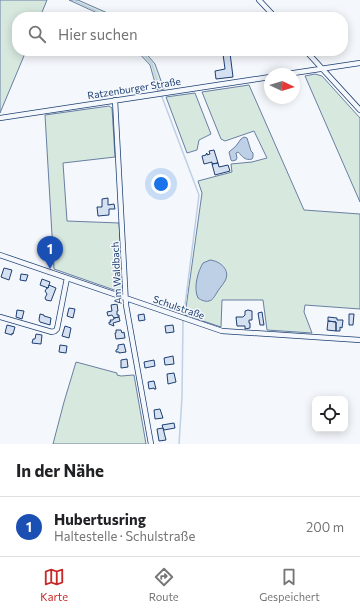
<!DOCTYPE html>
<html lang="de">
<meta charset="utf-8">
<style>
:root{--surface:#fff;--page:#f6f6f6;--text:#202124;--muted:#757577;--line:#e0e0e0;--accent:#c62828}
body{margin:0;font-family:Commissioner,sans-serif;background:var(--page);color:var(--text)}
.controls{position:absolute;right:12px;bottom:12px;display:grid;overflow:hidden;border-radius:8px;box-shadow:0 2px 10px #0003}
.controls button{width:36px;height:36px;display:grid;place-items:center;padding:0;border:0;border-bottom:1px solid var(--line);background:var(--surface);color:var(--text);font:20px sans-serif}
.compass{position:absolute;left:264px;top:68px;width:36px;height:36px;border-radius:50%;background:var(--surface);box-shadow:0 2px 10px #0003;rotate:94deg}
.you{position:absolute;left:161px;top:184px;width:14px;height:14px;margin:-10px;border:3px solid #fff;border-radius:50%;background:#1a73e8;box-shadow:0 0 0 6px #1a73e833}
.badge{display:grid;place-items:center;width:26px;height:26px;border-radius:50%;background:var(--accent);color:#fff;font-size:13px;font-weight:700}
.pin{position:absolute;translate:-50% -33px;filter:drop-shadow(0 1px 2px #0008)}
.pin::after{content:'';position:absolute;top:21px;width:14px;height:12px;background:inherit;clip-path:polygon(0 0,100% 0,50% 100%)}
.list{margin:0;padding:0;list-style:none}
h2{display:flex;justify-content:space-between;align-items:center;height:52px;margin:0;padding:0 16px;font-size:17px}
h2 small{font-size:13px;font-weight:400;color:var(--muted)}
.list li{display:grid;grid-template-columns:26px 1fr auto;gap:12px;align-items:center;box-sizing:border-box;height:60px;padding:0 16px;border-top:1px solid var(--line)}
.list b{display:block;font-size:15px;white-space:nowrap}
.list p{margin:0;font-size:13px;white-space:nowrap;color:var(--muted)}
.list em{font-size:13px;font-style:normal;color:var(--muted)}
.icon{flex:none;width:22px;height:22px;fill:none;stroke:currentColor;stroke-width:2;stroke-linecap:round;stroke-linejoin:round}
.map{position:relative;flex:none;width:360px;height:444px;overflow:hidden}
.search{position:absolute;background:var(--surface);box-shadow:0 2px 10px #0003;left:12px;right:12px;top:12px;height:44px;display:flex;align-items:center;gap:10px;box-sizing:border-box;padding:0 14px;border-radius:16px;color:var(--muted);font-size:15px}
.sheet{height:112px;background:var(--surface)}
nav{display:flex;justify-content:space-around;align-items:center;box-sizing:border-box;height:56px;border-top:1px solid var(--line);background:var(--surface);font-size:11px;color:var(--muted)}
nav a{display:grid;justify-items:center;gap:2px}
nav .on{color:var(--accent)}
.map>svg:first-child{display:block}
.green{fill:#d7e8df;stroke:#687fa3}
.water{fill:#bed0e5;stroke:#687fa3}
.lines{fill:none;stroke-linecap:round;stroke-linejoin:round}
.stream{stroke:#bed0e5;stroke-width:1.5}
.building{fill:#d5e0f0;stroke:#1d3f73}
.minor-casing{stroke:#1d3f73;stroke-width:6}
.minor{stroke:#f4f7fb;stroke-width:4.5}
.labels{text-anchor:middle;stroke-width:3;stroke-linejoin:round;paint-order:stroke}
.street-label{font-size:10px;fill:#1d3f73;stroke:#f4f7fb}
</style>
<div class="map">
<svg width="360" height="444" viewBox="0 0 360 444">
<rect width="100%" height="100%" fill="#f4f7fb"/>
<path class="green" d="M0,0H47L40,17H17V51H26L0,113Z
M69,0H78L112,15L114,17H106Z
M137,51H144L155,64L164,89L157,90L150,65Z
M315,74L322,76L360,118V202L305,76Z
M249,85L304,210L360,214V309L305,305L304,312L312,333L267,330L263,300H222L221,327L185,315L202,193L198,181L232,172L231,164L252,162L267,158L254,131L225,141L221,139L202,92Z
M195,93L211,134L199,140L197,150L187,153L166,97Z
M109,106L112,108L115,157L63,163L67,221L119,223L123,290L120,292L54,269L45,115Z
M76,362L117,373V375L121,376L134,375L146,444H53L64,402Z"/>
<path class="water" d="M244,137L247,138L251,151L253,153V157L252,159C245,161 242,156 238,152L236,153L237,158L236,160L232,161L231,160L229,152L236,146L241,139Z
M210,260C220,261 231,270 225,281C222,286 218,290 216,294C214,297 213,300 209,301C205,302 201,300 198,298C193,288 198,271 203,263Z"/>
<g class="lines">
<path class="stream" d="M73,0L109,17
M141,51L152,64L162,97L199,195L183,321L182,397L179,444"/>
</g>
<path class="building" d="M230,53L233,77L216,79L215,71L225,69L223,54Z
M214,150L218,163L212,164V162L204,164L202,156L206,155V154L207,153V155L210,154L209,151Z
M218,163L219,167L228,165L230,171L215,175L212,164Z
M108,198V205L114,204L115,209H109V215L98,216L97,207H102V199Z
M4,268L12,270L9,280L1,277Z
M21,274L28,275L26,281L20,280Z
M42,279L50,282L48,288L40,285Z
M49,285L56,288L51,301L46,300L45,298L47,294L45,291L47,288H48Z
M117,304L118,311H117V315H119V317L114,318L112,315L108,316L107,312L112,311L111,305Z
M69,308L75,309L73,318L67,316Z
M17,310L24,311L22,319L16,317Z
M248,310L252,311V320H249V323H250V328L245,329V326H237L236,317H243L245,315V311Z
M262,312L264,325H260L258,313Z
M40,314L44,315V316L51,318L50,325L40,322L39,320Z
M144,314L145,320L139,321L138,315Z
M349,314H354L353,325H349Z
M119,317L120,321L113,323L114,326L109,324V322H111L110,320H113L114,318Z
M328,317L337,318V320H343L342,328L340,327V331H336V322L328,321Z
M328,321L336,322V331L327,330Z
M7,325L15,327L13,334L12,333V335L5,333Z
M173,325L174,332L166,333L165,326Z
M65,326L71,328L69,338L62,336Z
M116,330H121L122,333L124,332L125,338L116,339L115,333H116Z
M36,334L42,335L41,344L32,343L33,339H35Z
M124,344L126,352L119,353V352H116V350L118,349V345Z
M60,345L67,346L66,353L59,352Z
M173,356L174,364L165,365L164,358Z
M127,359L128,367L121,368V360Z
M154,360L155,366L145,368L144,362Z
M174,373L176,382L168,384L167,374Z
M154,381L156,389H154V388L149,389L148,382Z
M160,409L163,418L155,419L154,410Z
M174,423L175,428L164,430L163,428L162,425Z
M163,428L166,440L159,441L157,429Z"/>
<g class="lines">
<g class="minor-casing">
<path id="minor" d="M259,0L275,17
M306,51L360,110
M287,74L360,63
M115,100L126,305L151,444
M0,118L270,77
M0,255L222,331L360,340
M0,317L52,332L55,331L57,329L67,278"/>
</g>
<use href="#minor" class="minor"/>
</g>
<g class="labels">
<g class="street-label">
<text transform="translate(134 88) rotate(-9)" y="4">Ratzenburger Straße</text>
<text transform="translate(116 273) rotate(-93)" y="4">Am Waldbach</text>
<text transform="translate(179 307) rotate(19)" y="4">Schulstraße</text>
</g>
</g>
</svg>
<div class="controls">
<button><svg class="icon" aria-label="locate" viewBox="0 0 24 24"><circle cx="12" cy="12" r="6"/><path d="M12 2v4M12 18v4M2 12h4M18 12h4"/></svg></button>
</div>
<svg class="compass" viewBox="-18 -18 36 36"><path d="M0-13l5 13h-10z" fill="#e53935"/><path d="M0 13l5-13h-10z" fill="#757577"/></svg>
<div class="you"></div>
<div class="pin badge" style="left:50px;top:269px;background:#1a4fb4">1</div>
<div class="search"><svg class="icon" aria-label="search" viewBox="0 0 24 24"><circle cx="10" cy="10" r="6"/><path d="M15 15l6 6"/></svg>Hier suchen</div>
</div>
<section class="sheet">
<h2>In der Nähe<small></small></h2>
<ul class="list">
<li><span class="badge" style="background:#1a4fb4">1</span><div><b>Hubertusring</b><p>Haltestelle · Schulstraße</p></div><em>200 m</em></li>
</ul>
</section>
<nav>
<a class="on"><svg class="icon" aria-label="map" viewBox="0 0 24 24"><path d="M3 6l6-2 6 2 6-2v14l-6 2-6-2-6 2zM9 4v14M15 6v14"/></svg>Karte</a>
<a><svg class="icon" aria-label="directions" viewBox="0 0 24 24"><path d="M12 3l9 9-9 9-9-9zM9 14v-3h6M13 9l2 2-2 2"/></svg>Route</a>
<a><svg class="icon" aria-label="saved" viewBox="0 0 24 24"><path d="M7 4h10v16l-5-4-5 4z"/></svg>Gespeichert</a>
</nav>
